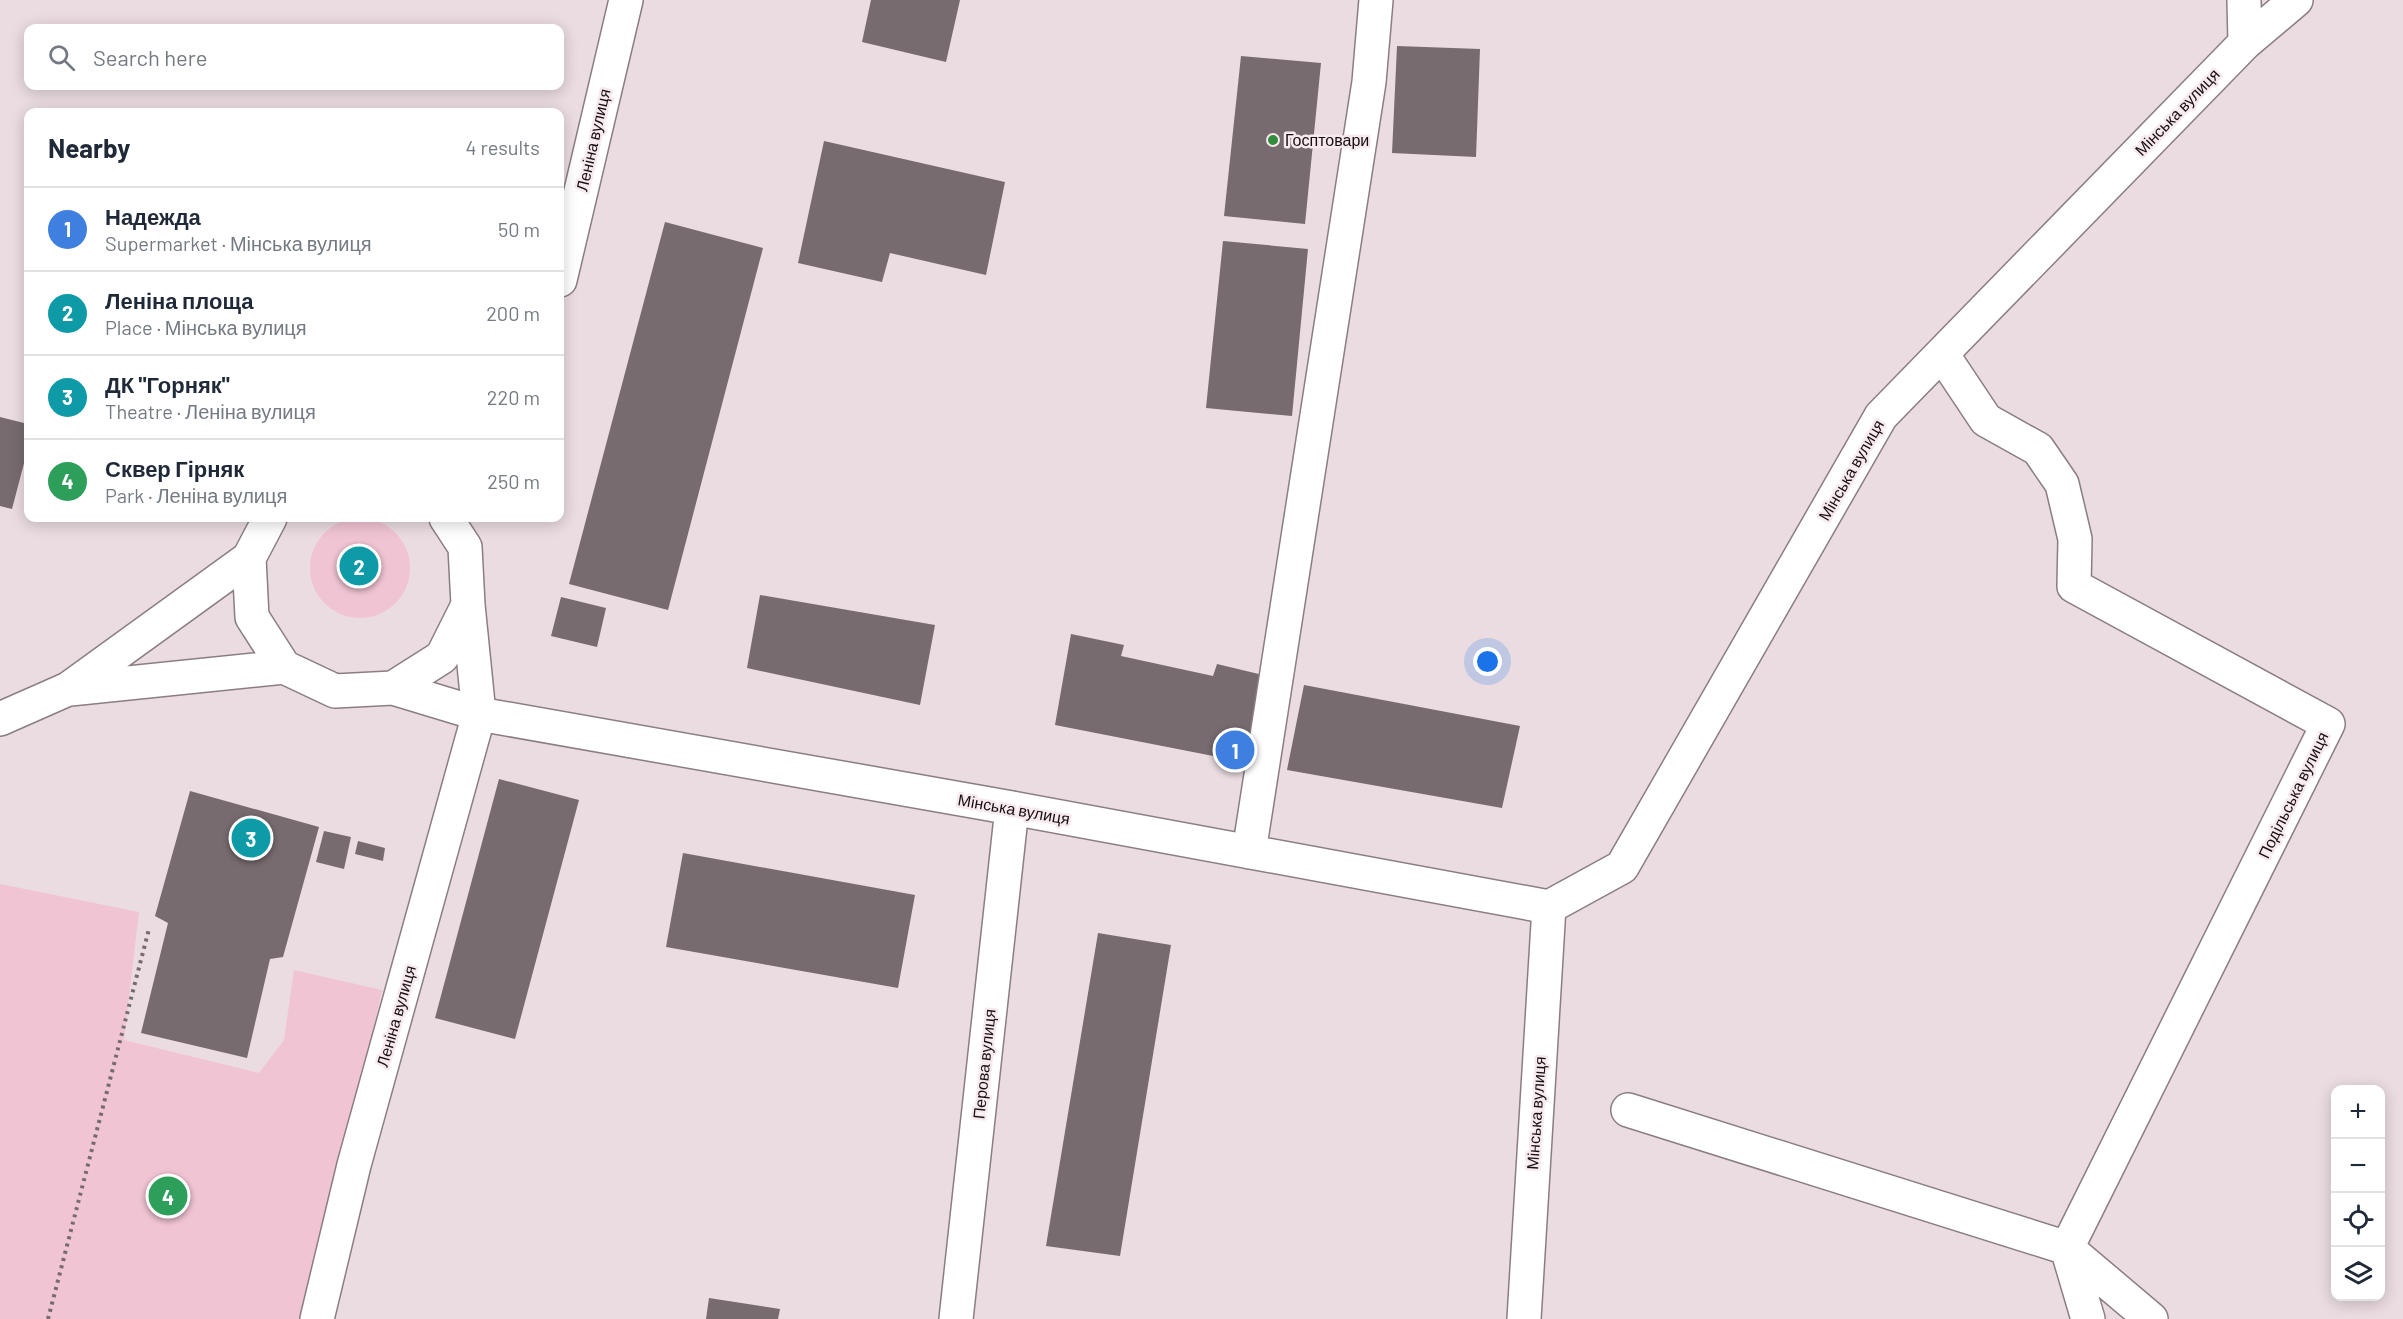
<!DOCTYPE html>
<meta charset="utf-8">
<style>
:root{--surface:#fff;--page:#f6f6f7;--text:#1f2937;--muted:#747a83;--line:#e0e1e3;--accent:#0f766e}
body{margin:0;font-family:Barlow,sans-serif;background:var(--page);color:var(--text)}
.controls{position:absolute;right:18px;bottom:18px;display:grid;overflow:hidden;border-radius:12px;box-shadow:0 3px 15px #0003}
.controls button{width:54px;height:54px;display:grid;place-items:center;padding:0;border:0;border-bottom:2px solid var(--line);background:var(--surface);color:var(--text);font:30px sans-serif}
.you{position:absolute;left:1488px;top:662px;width:21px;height:21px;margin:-15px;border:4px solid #fff;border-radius:50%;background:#1a73e8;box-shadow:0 0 0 9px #1a73e833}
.badge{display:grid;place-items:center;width:39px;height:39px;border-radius:50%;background:var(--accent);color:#fff;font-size:20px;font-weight:700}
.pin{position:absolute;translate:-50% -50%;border:3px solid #fff;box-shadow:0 2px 6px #0006}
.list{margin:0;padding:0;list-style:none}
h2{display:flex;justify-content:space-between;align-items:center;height:78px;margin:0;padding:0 24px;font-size:26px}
h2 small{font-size:20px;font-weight:400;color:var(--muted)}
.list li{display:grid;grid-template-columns:39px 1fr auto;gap:18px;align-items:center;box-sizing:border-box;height:84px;padding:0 24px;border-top:2px solid var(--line)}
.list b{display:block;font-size:22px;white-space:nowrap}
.list p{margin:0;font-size:20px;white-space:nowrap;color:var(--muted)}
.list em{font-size:20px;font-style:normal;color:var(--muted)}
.icon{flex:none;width:33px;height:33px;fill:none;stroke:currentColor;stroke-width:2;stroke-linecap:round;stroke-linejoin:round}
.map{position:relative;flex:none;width:2403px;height:1319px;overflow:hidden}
.search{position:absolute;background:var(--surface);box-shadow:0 3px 15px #0003;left:24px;top:24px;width:540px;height:66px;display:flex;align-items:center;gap:15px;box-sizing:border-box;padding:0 21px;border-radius:12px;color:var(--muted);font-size:22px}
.panel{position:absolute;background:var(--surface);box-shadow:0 3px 15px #0003;left:24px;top:108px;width:540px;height:414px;border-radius:12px}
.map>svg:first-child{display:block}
.green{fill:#f1c4d3}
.building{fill:#776b6f}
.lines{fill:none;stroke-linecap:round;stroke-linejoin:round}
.minor-casing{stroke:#8b7e82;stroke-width:36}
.tertiary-casing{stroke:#8b7e82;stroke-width:36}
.path{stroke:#756c70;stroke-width:4;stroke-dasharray:3 4.5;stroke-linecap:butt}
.minor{stroke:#fff;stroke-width:33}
.tertiary{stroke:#fff;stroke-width:33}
.poi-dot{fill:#328c3d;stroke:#f7e9ee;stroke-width:2}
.labels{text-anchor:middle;stroke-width:5;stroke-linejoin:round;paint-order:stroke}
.street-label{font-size:16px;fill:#151012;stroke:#f7e9ee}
.poi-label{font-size:16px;fill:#151012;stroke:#f7e9ee;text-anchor:start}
</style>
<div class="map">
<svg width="2403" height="1319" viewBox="0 0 2403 1319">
<rect width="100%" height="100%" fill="#eadce1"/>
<path class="green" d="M310 568a50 50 0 1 1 100 0a50 50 0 1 1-100 0Z
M0,884L139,912L124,1040L259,1073L284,1040L294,970L382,990L309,1319H0Z"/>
<path class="building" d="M871,0H960L946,62L862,42Z
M1397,46L1480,49L1476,157L1392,153Z
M1241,56L1321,63L1305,224L1224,216Z
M824,141L1005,182L986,275L890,253L882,282L798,263Z
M665,222L763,248L668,610L569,584Z
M1223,241L1308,249L1292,416L1206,408Z
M0,417L28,424V448L12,509L0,506Z
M760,595L935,625L920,705L747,668Z
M561,597L606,608L597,647L551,636Z
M1071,634L1124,645L1121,656L1213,676L1217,664L1267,676L1249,763L1055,725Z
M1304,685L1520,726L1502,808L1287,770Z
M499,779L579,800L515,1039L435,1018Z
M190,791L319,827L283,957L270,959L247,1058L141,1033L168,923L155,916Z
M324,831L351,837L344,869L316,862Z
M358,841L385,848L383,861L355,854Z
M683,853L915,895L898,988L666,947Z
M1098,933L1171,945L1120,1256L1046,1246Z
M709,1298L780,1309L778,1319H706Z"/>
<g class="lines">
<g class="minor-casing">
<path id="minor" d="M2244,0L2245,43
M1942,354L1986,420L2038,449L2062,484L2075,539L2074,586L2328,724L2067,1248L2088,1319
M1249,852L1369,82L1376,0
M1628,1110L2067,1248L2151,1319
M317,1319L354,1165L479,714L1012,808L1549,907L1622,867L1881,416L2245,43L2296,0
M956,1319L1012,808
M1524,1319L1549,907"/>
</g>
<g class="tertiary-casing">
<path id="tertiary" d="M560,280L626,0
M270,518L249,558L252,617L284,667L335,691L393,688L442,657L468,605L465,547L446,518
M393,688L479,714L468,605
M70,689L284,667
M0,719L68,689L249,558"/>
</g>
<path class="path" d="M48,1319L149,929"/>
<use href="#minor" class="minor"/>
<use href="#tertiary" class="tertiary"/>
</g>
<circle class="poi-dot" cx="1273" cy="140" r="6"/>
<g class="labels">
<g class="street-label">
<text transform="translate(2177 112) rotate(-46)" y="6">Мінська вулиця</text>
<text transform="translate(593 140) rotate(-77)" y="6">Леніна вулиця</text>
<text transform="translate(1851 470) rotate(-60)" y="6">Мінська вулиця</text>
<text transform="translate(2293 795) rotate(-64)" y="6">Подільська вулиця</text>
<text transform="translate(1014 809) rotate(10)" y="6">Мінська вулиця</text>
<text transform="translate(396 1016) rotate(-74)" y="6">Леніна вулиця</text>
<text transform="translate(984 1064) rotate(-84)" y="6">Перова вулиця</text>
<text transform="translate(1536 1113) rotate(-86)" y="6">Мінська вулиця</text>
</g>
<g class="poi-label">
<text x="1285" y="146">Госптовари</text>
</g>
</g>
</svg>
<div class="controls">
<button>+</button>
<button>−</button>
<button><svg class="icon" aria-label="locate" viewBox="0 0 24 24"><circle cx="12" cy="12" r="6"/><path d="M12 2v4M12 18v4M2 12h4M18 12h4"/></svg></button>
<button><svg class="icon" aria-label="layers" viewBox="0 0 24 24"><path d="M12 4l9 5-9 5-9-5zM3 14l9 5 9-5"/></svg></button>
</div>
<div class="you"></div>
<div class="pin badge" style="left:1235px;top:750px;background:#3f7fe0">1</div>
<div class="pin badge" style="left:359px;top:566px;background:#0f9aa8">2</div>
<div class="pin badge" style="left:251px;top:838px;background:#0f9aa8">3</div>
<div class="pin badge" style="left:168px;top:1196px;background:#2e9e5b">4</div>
<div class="search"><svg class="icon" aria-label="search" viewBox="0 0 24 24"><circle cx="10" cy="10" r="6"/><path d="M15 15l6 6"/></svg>Search here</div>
<section class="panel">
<h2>Nearby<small>4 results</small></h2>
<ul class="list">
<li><span class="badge" style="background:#3f7fe0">1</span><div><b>Надежда</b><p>Supermarket · Мінська вулиця</p></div><em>50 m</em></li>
<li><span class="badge" style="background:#0f9aa8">2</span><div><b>Леніна площа</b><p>Place · Мінська вулиця</p></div><em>200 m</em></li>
<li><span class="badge" style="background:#0f9aa8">3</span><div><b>ДК &quot;Горняк&quot;</b><p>Theatre · Леніна вулиця</p></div><em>220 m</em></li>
<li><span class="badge" style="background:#2e9e5b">4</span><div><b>Сквер Гірняк</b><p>Park · Леніна вулиця</p></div><em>250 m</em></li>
</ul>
</section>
</div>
